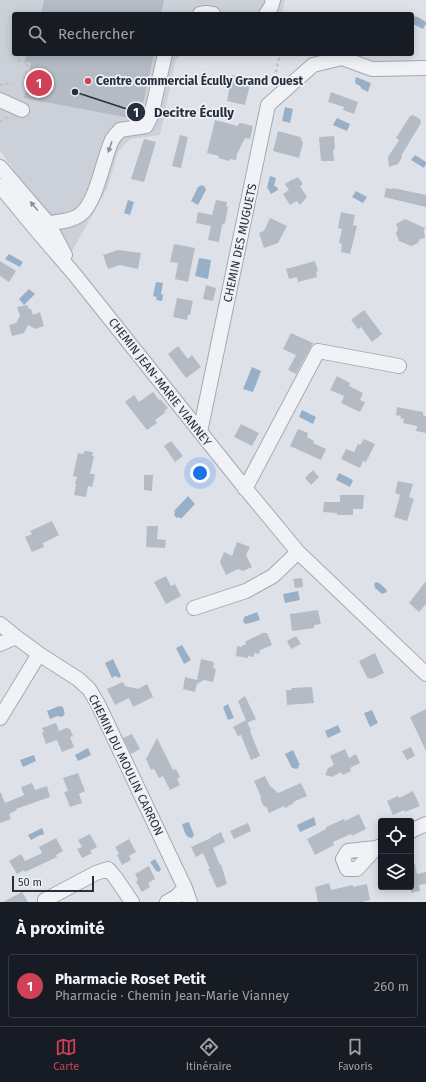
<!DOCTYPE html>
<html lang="fr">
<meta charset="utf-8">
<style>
:root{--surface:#171b24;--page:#242831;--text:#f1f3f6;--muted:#9ea1a6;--line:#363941;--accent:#cf4156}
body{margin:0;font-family:"Fira Sans",sans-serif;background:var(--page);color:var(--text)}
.controls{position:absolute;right:12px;bottom:12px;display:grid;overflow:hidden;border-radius:4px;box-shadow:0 2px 10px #0003}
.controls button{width:36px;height:36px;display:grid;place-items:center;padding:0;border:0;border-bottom:1px solid var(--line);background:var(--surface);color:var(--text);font:20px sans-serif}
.scale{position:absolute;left:12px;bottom:10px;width:82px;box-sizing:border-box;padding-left:4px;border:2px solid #272f3e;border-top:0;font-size:11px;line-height:14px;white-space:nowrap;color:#272f3e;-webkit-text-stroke:3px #edf0f5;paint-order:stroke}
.you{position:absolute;left:200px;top:473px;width:14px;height:14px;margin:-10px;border:3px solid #fff;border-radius:50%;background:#1a73e8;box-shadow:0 0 0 6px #1a73e833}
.badge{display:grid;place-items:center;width:26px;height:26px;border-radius:50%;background:var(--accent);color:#fff;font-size:13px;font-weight:700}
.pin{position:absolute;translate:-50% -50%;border:2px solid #fff;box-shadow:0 1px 4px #0006}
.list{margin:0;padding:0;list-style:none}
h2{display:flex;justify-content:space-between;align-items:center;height:52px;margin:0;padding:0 16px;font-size:17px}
h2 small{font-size:13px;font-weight:400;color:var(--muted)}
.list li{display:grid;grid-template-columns:26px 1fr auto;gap:12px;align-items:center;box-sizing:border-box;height:64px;margin:0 8px 8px;padding:0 8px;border:1px solid var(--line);border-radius:4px}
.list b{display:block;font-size:15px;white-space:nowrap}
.list p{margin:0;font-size:13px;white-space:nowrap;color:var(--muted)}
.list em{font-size:13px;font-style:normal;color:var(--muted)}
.icon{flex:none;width:22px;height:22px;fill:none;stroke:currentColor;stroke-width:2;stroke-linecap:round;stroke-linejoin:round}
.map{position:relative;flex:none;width:426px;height:902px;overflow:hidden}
.search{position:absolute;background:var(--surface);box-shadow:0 2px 10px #0003;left:12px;right:12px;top:12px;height:44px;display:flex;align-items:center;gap:10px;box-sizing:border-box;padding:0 14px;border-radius:4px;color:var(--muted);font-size:15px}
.sheet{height:124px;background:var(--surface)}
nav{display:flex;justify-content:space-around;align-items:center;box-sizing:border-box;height:56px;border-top:1px solid var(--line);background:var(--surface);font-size:11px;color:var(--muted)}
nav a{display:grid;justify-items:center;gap:2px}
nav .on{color:var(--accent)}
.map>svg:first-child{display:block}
.built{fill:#ccd1d9}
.water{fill:#98afc8}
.building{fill:#b5bbc4}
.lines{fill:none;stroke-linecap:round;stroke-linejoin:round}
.minor-casing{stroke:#a3a9b2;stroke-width:16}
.path{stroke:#bcbfc6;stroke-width:2;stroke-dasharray:3 3;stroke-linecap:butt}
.minor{stroke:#f0f2f6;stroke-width:14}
.oneway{fill:#8c909a}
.poi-dot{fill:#cf4156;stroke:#edf0f5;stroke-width:1.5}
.labels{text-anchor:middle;stroke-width:3.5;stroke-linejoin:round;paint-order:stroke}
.poi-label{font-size:12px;font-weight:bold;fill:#272f3e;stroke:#edf0f5;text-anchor:start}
.street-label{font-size:12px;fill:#272f3e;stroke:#edf0f5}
.leader{fill:none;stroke:#272f3e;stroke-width:1.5}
.callout-dot{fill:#272f3e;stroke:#edf0f5;stroke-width:1.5}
.mark-label{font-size:12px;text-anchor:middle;font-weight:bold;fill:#fff}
.callout-label{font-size:13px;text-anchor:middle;font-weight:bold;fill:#272f3e;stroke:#edf0f5;stroke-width:3.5;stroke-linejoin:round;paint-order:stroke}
</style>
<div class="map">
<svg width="426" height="902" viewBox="0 0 426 902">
<rect width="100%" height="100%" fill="#dee2e8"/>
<path class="built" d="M0,0H285L282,14H14V54H182L176,60L160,135L130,139L118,152L107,189L72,251L0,151Z"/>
<path class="water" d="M412,16L418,17L426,22V24L423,29L413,24L412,25Z
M356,77L371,83L368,92L362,89L360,86L356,84L355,81Z
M285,107L293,109L290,123L282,121Z
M337,118L350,124L347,131L333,125Z
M415,155L426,162V164L424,168L411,160Z
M270,176L276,178L274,186L277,187L278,190L271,194L267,187Z
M202,185L205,187L206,190L198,205L191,201L198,187Z
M356,191L367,197L363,203L352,197Z
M128,200L134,202L130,215L124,213Z
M9,254L23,262L20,267L5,259Z
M199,258L211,260L208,279L195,276Z
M156,282L163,283L161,294L163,295L162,301L156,300L157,297L153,296Z
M29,289L35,294L24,305L19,299Z
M252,367L261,371L253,392L243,389Z
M302,410L316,417L313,424L299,417Z
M339,473L353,480L350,487L336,480Z
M188,496L195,504L181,519L179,517L177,518L174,515L175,512L174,511Z
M376,582L379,583L386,589L387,592L382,594L375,588L374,584Z
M298,591L300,600L285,603L283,594Z
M257,612L260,620L246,624L243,622L244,617Z
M182,645L191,660L184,664L176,648Z
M113,659L121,676L119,678L115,676L112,678L105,663Z
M228,704L234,718L228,720L223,707Z
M59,706L63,707C64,712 67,715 61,717L57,716L50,719L47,711Z
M372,710L378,723L370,727L364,713Z
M338,725L341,732L328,738L325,731Z
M88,748L91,755L78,761L75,755Z
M293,750L300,765L298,766L299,768L295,769L294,768H292L285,754Z
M34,755L36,761L23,767L20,760Z
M314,817L316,825L300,832L297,825Z
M189,822L194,835L192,838C185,838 184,830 182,824Z
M42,828L44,833L43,835H40L31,840L28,835Z
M155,859L161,869L159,872L156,871L150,862Z"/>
<path class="building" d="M44,0H164L161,14H41Z
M26,54H154L140,118L135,119L24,98L31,63L25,61Z
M232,75L244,78V80L251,81L245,105L227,101Z
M331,92L358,102L354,114L343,110L344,107L328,102Z
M413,115L420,119L421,123L401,156L402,157L398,164L389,167L388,157L399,140L396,138L410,116Z
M215,120L238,126L239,123H241L253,126L250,139L245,138L237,154L236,160L230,159V161L218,158L219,156L207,153Z
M278,131L300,137L303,143L299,158L273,151Z
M180,135L188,137L181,168L172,166Z
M334,136L335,149L333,150L334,161H321L319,137Z
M144,139L156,142L144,182L131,179Z
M298,177L303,184L300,186L307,197L300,205L297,201L290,205L283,194L289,190L285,184L293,179V180Z
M386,188L392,189L393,188L426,195V207L384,197Z
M216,200L227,202L226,206L228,207L225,223L222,225L219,242L208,240L211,226L196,223L198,212L212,215Z
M341,212L355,215L353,225L357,226L350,254L341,252L342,244L339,243L342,229L338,228Z
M270,218L287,226L278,243L264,248L259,233L264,231Z
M405,219L425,228L424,231L425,238L420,239L418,243L411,246L399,241L396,233L398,229L396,224Z
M174,244L195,248L188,282L175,279L178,263L170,262Z
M118,250L141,253L138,269L120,265L108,269L103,255Z
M0,261L16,271L9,282L0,276Z
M315,261L318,271L316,272L317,277L298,282L297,277L289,279L286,269Z
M206,285L216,288L213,301L203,299Z
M177,298L193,301L190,315H188L187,320L173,317Z
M27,305L29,309H31L33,315L40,312L44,326L35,329L28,325L24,333L12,336L9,325L16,323L20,316L17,307Z
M364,310L382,334L372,342L361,327L358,329L351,320Z
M291,333L313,343L296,374L288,370L296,355L283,349Z
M178,346L188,359L192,355L201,367L186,378L168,354Z
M337,376L350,383L349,386L363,393L360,400L365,402L360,412L341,403L344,396L330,390Z
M153,392L159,400L160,399L168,408L164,411L166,412L155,420L157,423L147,430L125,402L134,395L139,402Z
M397,407L423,412V415L426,416V433L416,431L417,426L403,423L404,419L400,418L401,416L396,415Z
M241,424L259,433L252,446L234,437Z
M298,429L308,433L307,437L314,441L313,443L326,449L321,460L290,446Z
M364,439L375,444L366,462L363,461L360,468L341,459L346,449L354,452L358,444L360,445Z
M171,441L183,456L175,462L164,446Z
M84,451L93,452L92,456H94L90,474H95L92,487L88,486L86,497L74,495L76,484H75L77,477L73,476L78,453L84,454Z
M313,470L319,477L311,485L305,478Z
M144,475H153L152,491L144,490Z
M398,481L413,484L409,497L414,499L407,521L394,517L400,495L395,493Z
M340,495H364L363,509H353V515H337V513L323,512L324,502H340Z
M52,521L59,535L43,543L44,547L32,552L25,537L32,534L30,531Z
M147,526H158L157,539L166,540L165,548L146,547Z
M237,542L250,547L246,555L252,567L243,571L238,569L226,575L220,562L224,552L232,556Z
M166,576L171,586L175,584L181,596L166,604L154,582Z
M302,578L303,587L295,588L293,579Z
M426,581V604L419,612L409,603Z
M318,610L321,624L314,625V628L292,631L290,614Z
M263,633H267L272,645L260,650L259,654L254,653V657L248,656V658L236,656L237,646L242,647V645H245L246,641Z
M296,636L301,644L291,649L287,641Z
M375,653L384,673L371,679L370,677L368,679L359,661Z
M201,659L214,662L213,668L216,669L213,682L204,680L197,684L195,692L183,689L185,677L197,680Z
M123,682L125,686L138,689L147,684L153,697L133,707L129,698L115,705L107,689Z
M312,687L314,703L287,705L286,690H292L291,688Z
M245,696L256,719L247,723L238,701Z
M426,709V751L410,717Z
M246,720L251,730L250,731L260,756L251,760L241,735L238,736L233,727Z
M56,723L59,731L66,728L70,729L73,736L70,737L74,747L62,752L57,740L46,744L42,733L44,732L42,728Z
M132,734L140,749L131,754L123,738Z
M157,738L173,770L176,769L180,777L177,779L180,785L170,790L163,776L159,778L154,769L151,770L146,759Z
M411,747L415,756L407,760L402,751Z
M345,749L349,758L356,754L360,763L350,768L351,771L343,775L341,772L332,777L325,775L328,768L334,765L330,756Z
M78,773L85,791L79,794L82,803L70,807L64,792L68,791L63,778Z
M265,776L270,786L278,793L301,783L307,796L293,802L294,803L285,808L284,806L269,813L266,806L264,807L260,798L261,797L254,781Z
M32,783L35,790L47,786L50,797L16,809L17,810L9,814L11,819L0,823V793H1L5,803L24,795L21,787Z
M413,791L420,806L405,812L404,810L393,815L387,801L398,796L399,798Z
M359,814L366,829L352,836L351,834L333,842L334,845L315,855L307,839L326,829V827L344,819L345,821Z
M248,823L251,831L234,839L230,831Z
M221,832L225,842L213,848L220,865L221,864L227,884L217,888L208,869H210L203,853L196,857L191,847L211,838V837Z
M90,834L97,847L90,851L92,853L82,858L77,849L82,847L78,840Z
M56,838L63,851L56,855L57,857L25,872L24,870L17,874L9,861L21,854L25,861L42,853L39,847Z
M129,839L136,852L129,856L131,860L122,865L117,855L119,854L115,847Z
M415,864L417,874L426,872V884L419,885L420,891L411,893V865Z
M149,866L155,879L148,883L150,887L142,892L136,882L138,880L135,874Z
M329,883L331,890L353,885V887L367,884L370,900L362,902H318L315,887Z
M22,892L28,902H3Z"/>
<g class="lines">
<g class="minor-casing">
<path id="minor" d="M200,14L206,13L213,14
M266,14L271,7L273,0
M0,100L22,110
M0,167L48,223L65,255
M0,186L38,232L75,275L241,483L298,552L426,674
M48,223C59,222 72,221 81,214C97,201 103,159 112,140C114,137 117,133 120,130L146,126L151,116L165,54
M200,432L268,105L313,65L342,58L372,69L426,68
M245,489L318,351L399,366
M194,608L246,591L273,576L298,552
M0,624L16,637L39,654L78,679L89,689L98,704L185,888L190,902
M0,644L16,637
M0,718L39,654
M411,831L426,824
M376,848L357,869H347L343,859L348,851L376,848L381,846
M45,902V900L96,873L108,869L115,877L132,902
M167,902L176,897L185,888"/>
</g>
<path class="path" d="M18,60L28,63L24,83
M273,84L280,54
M0,85L13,83
M0,122L7,117"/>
<use href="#minor" class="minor"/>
</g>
<defs><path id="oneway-solid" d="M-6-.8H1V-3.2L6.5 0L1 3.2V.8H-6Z"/></defs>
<g class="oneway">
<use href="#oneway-solid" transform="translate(110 147) rotate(109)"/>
<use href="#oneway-solid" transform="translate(34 206) rotate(-131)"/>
</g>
<circle class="poi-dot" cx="88" cy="81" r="4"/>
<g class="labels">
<g class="poi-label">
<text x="96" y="85">Centre commercial Écully Grand Ouest</text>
</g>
<g class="street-label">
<text transform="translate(240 243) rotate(-78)" y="4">CHEMIN DES MUGUETS</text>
<text transform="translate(160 382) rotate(52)" y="4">CHEMIN JEAN-MARIE VIANNEY</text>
<text transform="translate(126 765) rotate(64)" y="4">CHEMIN DU MOULIN CARRON</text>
</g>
</g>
<path class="leader" d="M75 92L136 112"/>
<g class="callout-dot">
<circle cx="75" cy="92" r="4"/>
<circle cx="136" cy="112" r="10"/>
</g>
<g class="mark-label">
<text x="136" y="117">1</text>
</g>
<g class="callout-label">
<text x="194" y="117">Decitre Écully</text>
</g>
</svg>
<div class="controls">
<button><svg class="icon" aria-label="locate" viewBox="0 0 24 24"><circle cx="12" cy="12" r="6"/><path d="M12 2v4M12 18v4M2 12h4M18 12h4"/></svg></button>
<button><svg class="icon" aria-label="layers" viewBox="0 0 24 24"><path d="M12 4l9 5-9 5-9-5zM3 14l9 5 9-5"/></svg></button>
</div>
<div class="scale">50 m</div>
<div class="you"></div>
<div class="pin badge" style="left:39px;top:83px">1</div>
<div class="search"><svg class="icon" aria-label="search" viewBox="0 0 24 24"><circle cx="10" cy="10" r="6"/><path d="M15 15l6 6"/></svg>Rechercher</div>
</div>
<section class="sheet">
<h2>À proximité<small></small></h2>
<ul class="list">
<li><span class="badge">1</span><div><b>Pharmacie Roset Petit</b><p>Pharmacie · Chemin Jean-Marie Vianney</p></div><em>260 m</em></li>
</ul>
</section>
<nav>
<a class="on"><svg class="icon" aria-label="map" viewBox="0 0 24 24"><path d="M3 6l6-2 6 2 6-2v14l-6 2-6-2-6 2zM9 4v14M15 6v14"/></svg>Carte</a>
<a><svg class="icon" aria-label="directions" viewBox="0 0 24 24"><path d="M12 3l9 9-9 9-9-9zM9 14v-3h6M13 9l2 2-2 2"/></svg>Itinéraire</a>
<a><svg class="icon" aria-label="saved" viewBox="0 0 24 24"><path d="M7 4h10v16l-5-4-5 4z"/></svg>Favoris</a>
</nav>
